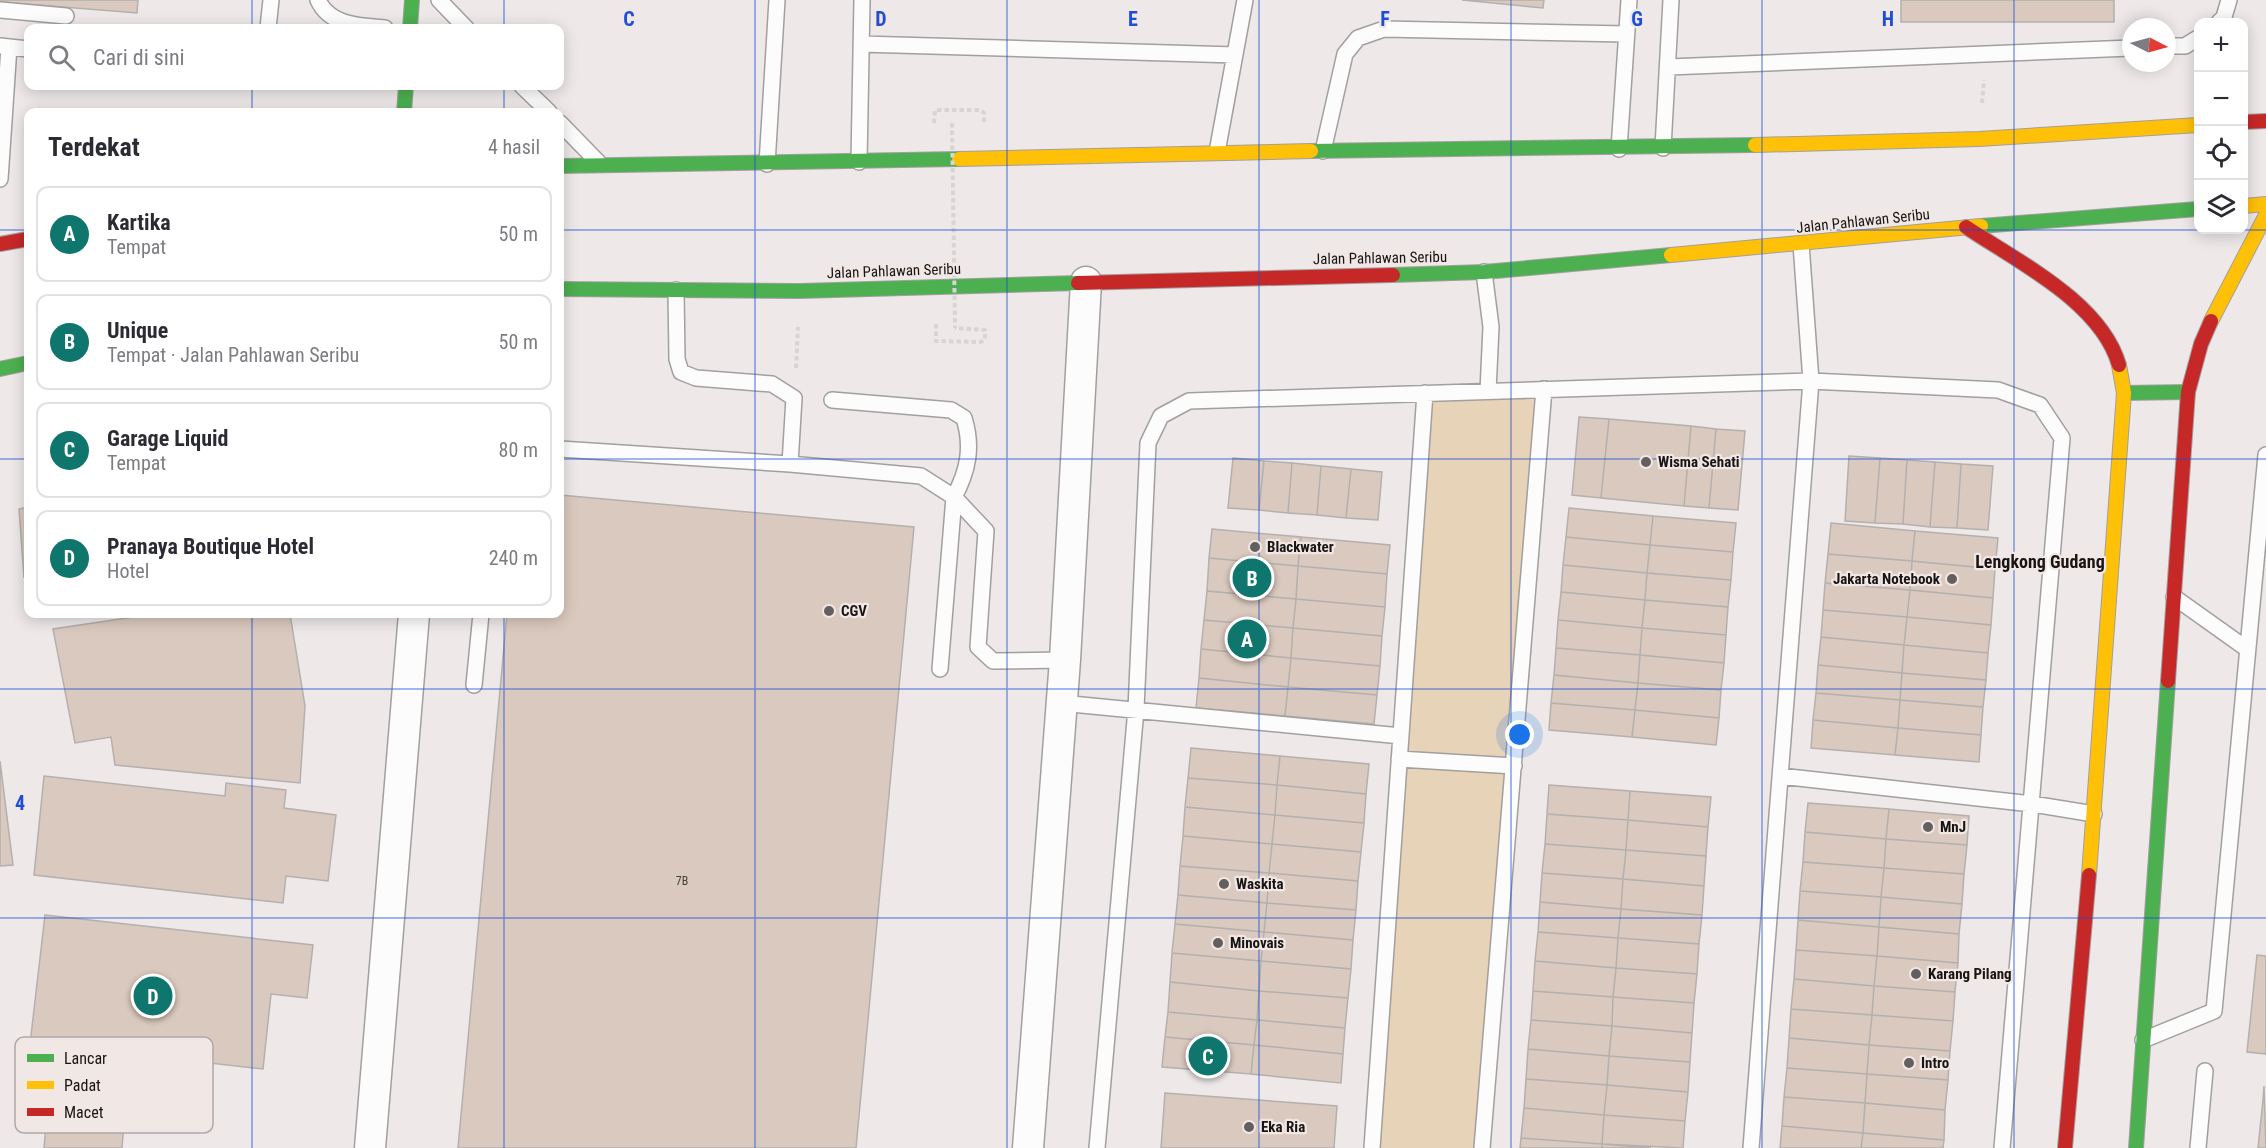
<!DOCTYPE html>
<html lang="id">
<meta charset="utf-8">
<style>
:root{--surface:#fff;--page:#f7f7f7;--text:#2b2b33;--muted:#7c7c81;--line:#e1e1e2;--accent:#0f766e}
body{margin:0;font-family:"Roboto Condensed",sans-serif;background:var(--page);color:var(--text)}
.controls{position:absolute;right:18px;top:18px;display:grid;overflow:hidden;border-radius:12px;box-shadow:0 3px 15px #0003}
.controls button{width:54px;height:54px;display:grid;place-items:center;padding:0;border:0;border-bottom:2px solid var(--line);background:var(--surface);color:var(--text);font:30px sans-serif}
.compass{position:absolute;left:2122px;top:18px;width:54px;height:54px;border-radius:50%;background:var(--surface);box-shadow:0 3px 15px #0003;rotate:96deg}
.you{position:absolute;left:1520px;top:735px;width:21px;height:21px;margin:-15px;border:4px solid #fff;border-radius:50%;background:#1a73e8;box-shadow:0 0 0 9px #1a73e833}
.badge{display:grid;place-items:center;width:39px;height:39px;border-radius:50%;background:var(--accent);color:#fff;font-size:20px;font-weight:700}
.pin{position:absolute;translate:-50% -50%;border:3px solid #fff;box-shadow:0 2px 6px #0006}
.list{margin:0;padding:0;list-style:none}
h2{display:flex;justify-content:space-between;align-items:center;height:78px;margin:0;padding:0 24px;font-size:26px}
h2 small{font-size:20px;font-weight:400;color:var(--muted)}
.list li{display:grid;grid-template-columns:39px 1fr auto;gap:18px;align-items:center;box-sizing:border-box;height:96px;margin:0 12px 12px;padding:0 12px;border:2px solid var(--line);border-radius:12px}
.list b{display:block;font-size:22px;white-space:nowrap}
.list p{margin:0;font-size:20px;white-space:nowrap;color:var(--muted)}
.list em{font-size:20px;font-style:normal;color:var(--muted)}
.icon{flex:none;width:33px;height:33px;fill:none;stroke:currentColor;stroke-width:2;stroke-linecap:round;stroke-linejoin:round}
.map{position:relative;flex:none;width:2266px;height:1148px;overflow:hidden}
.search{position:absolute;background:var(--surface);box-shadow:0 3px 15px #0003;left:24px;top:24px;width:540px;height:66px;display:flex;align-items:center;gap:15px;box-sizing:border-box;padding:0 21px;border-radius:12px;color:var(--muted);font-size:22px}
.panel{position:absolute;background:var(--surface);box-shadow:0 3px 15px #0003;left:24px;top:108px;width:540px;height:510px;border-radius:12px}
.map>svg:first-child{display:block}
.green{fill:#e7d3b7}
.building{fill:#dac9be;stroke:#b3b0ae;stroke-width:1.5}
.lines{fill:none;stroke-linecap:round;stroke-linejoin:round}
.lane-casing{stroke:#a39f9e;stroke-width:18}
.street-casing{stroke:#a39f9e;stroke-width:33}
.fast-casing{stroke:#a39f9e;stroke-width:16}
.slow-casing{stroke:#a39f9e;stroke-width:16}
.jam-casing{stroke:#a39f9e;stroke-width:16}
.path{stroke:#d6d5d4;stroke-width:4;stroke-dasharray:4.5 3;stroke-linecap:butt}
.lane{stroke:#fcfcfc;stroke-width:15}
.street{stroke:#fcfcfc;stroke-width:30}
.fast{stroke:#4caf50;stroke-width:14}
.slow{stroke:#ffc107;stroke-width:14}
.jam{stroke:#c62828;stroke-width:14}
.path-bridge{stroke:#d6d5d4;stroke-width:4;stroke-dasharray:4.5 3;stroke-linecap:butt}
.grid{fill:none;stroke:#1d4ed8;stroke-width:1.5;stroke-opacity:0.55}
.poi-dot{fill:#635f5e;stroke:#f1e7e5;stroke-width:2}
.labels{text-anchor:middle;stroke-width:4.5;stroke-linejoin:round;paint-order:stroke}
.number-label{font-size:12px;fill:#48423e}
.street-label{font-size:15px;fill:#181514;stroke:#f1e7e5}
.poi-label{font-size:15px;font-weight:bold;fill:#181514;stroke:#f1e7e5;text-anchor:start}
.quarter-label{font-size:18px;font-weight:bold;fill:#181514;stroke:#f1e7e5}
.key{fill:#f1e7e5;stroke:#b0a8a6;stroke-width:1.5}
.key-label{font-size:16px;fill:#181514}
.grid-label{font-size:20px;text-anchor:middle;font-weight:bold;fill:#1d4ed8;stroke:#f1e7e5;stroke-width:4.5;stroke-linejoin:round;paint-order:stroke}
</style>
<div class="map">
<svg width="2266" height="1148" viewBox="0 0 2266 1148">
<rect width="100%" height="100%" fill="#eee9e8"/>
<path class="green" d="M1544,389L1482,1148H1372L1425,393Z"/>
<path class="building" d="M0,0H138L137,13L0,2Z
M1462,0H1544L1543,8Z
M1901,0H2114V22H1901Z
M1579,417L1609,419L1601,498L1572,495Z
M1609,419L1691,426L1684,506L1601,498Z
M1691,426L1716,429L1709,508L1684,506Z
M1716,429L1745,431L1738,510L1709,508Z
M1849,456L1880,458L1875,523L1845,521Z
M1233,458L1264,461L1259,510L1228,508Z
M1880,458L1907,460L1903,524L1875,523Z
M1907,460L1935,462L1930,527L1903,524Z
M1264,461L1292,463L1288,513L1259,510Z
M1935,462L1961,464L1957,528L1930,527Z
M1292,463L1321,466L1317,515L1288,513Z
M1961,464L1993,466L1988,530L1957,528Z
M1321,466L1351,469L1346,518L1317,515Z
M1351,469L1382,472L1378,520L1346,518Z
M560,495L914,527L856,1148H458L507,614H560Z
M28,507V576L24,577L19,509Z
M1569,508L1653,516L1650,545L1566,537Z
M1653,516L1736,523L1733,552L1650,545Z
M1831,523L1915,531L1912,561L1828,554Z
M1212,529L1301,537L1298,566L1209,558Z
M1915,531L1998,538L1995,569L1912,561Z
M1301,537L1390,545L1387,574L1298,566Z
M1566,537L1650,545L1647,573L1563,565Z
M1650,545L1733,552L1731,580L1647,573Z
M1828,554L1912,561L1910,590L1825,583Z
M1209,558L1298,566L1296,599L1207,591Z
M1912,561L1995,569L1993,598L1910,590Z
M1563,565L1647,573L1645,600L1561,592Z
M1298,566L1387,574L1385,607L1296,599Z
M1647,573L1731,580L1728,607L1645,600Z
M1825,583L1910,590L1907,617L1823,610Z
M1910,590L1993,598L1991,625L1907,617Z
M1207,591L1296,599L1293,628L1204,620Z
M1561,592L1645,600L1642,628L1558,620Z
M1296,599L1385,607L1382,636L1293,628Z
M1645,600L1728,607L1726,635L1642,628Z
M1823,610L1907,617L1904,645L1821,637Z
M154,614H290L305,706L300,783L115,765L111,737L75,743L53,629Z
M1907,617L1991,625L1988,653L1904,645Z
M1204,620L1293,628L1291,658L1201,649Z
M1558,620L1642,628L1640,655L1556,648Z
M1293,628L1382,636L1380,666L1291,658Z
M1642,628L1726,635L1724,663L1640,655Z
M1821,637L1904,645L1902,673L1818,665Z
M1904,645L1988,653L1986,680L1902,673Z
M1556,648L1640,655L1638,683L1554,675Z
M1201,649L1291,658L1288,687L1199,678Z
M1640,655L1724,663L1721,690L1638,683Z
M1291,658L1380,666L1377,695L1288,687Z
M1818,665L1902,673L1900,700L1816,693Z
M1902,673L1986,680L1983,707L1900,700Z
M1554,675L1638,683L1635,710L1551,703Z
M1199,678L1288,687L1285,716L1196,708Z
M1638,683L1721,690L1719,718L1635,710Z
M1288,687L1377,695L1374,724L1285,716Z
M1816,693L1900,700L1898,728L1813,720Z
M1900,700L1983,707L1981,735L1898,728Z
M1551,703L1635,710L1632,737L1549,730Z
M1635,710L1719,718L1716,745L1632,737Z
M1813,720L1898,728L1895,755L1811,748Z
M1898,728L1981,735L1979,762L1895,755Z
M1191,748L1280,756L1277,785L1188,778Z
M1280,756L1369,764L1366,794L1277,785Z
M0,761L13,865L0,866Z
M44,776L225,796L226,783L286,790L284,808L336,815L328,881L286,876L283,903L34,875Z
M1188,778L1277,785L1275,815L1185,807Z
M1277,785L1366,794L1364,823L1275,815Z
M1549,785L1630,791L1628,820L1547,814Z
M1630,791L1711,797L1708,827L1628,820Z
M1808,803L1889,809L1886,839L1805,832Z
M1185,807L1275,815L1272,844L1183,836Z
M1889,809L1969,816L1967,845L1886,839Z
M1547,814L1628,820L1626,850L1545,844Z
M1275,815L1364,823L1361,852L1272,844Z
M1628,820L1708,827L1706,856L1626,850Z
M1805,832L1886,839L1884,868L1803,862Z
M1183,836L1272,844L1269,873L1180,866Z
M1886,839L1967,845L1964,874L1884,868Z
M1272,844L1361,852L1358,881L1269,873Z
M1545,844L1626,850L1623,879L1542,873Z
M1626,850L1706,856L1704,886L1623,879Z
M1803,862L1884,868L1881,897L1800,891Z
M1180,866L1269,873L1267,903L1178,895Z
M1884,868L1964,874L1962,904L1881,897Z
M1269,873L1358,881L1356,910L1267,903Z
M1542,873L1623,879L1621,909L1540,902Z
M1623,879L1704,886L1702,915L1621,909Z
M1800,891L1881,897L1879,927L1798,920Z
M1178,895L1267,903L1264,932L1175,924Z
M1881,897L1962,904L1959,934L1879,927Z
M1540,902L1621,909L1618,938L1538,932Z
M1267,903L1356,910L1353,940L1264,932Z
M1621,909L1702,915L1699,944L1618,938Z
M45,915L313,945L307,998L271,994L263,1069L201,1062L200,1074L105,1064L107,1052L30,1044Z
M1798,920L1879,927L1877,956L1796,950Z
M1175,924L1264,932L1261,961L1172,953Z
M1879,927L1959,934L1958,963L1877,956Z
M1264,932L1353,940L1351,969L1261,961Z
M1538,932L1618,938L1616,968L1535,961Z
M1618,938L1699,944L1697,974L1616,968Z
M1796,950L1877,956L1874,986L1794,979Z
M1172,953L1261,961L1259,991L1170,982Z
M2257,955L2266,956V1054L2247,1052Z
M1877,956L1958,963L1955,992L1874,986Z
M1261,961L1351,969L1348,998L1259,991Z
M1535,961L1616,968L1613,997L1533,991Z
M1616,968L1697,974L1694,1003L1613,997Z
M1794,979L1874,986L1872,1015L1791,1009Z
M1170,982L1259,991L1257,1020L1168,1012Z
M1874,986L1955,992L1953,1021L1872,1015Z
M1259,991L1348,998L1345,1028L1257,1020Z
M1533,991L1613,997L1612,1026L1531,1020Z
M1613,997L1694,1003L1692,1033L1612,1026Z
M1791,1009L1872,1015L1869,1045L1789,1038Z
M1168,1012L1257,1020L1254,1045L1165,1037Z
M1872,1015L1953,1021L1950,1051L1869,1045Z
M1257,1020L1345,1028L1343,1054L1254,1045Z
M1531,1020L1612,1026L1609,1056L1528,1049Z
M1612,1026L1692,1033L1690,1062L1609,1056Z
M1165,1037L1254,1045L1251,1074L1162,1067Z
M1789,1038L1869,1045L1867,1074L1787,1068Z
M1254,1045L1343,1054L1341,1083L1251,1074Z
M1869,1045L1950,1051L1948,1080L1867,1074Z
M1528,1049L1609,1056L1607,1085L1526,1079Z
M1609,1056L1690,1062L1688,1092L1607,1085Z
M1787,1068L1867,1074L1865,1103L1784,1097Z
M1867,1074L1948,1080L1945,1110L1865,1103Z
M50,1079L127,1086L122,1148H44Z
M1526,1079L1607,1085L1604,1115L1524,1108Z
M1607,1085L1688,1092L1685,1121L1604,1115Z
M2264,1086L2266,1148H2258L2263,1100Z
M1165,1093L1337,1106L1334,1148H1161Z
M1784,1097L1865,1103L1863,1133L1782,1126Z
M1865,1103L1945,1110L1944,1140L1863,1133Z
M1524,1108L1604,1115L1602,1144L1521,1138Z
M1604,1115L1685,1121L1683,1148L1602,1144Z
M1782,1126L1863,1133L1861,1148H1780Z
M1863,1133L1944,1140L1943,1148H1861Z
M1521,1138L1602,1144V1148H1520Z
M1602,1144L1651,1148H1602Z"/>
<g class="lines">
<g class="lane-casing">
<path id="lane" d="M318,0C330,26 360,26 385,28
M439,0L466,28
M0,10L66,16
M2219,22L2224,17L2229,0
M268,28L271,0
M861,44L1235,55
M0,46L28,49
M2167,46H2185L2198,38
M1669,67L2131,48
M522,86L549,112
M560,123L598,162
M1663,148L1671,0
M1619,149L1629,0
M1323,151L1345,54L1358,38L1384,29L1626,34
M1217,152L1245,0
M859,162L862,0
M767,164L777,0
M0,179L9,47
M1484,272L1491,327L1488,391
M676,290L677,359L681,372L696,378L772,384L794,398L790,464L921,476L954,497L986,531L978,647L993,661L1065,660
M832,400L951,410L964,418C973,447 968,471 954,497L940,669
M560,449L790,464
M2174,597L2247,649
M474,685L481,614
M1061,703L1401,736
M1399,759L1514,766
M1780,776L2032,804L2094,814
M2143,1040L2214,1011L2266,455
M1097,1148L1136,709L1148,443L1161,416L1189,401L1811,381L1998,390L2040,405L2062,438L2002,1148
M1372,1148L1425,393
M1482,1148L1544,389
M1751,1148L1811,381L1801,244
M2198,1148L2205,1071"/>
</g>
<g class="street-casing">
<path id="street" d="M370,1148L414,614
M1028,1148L1065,660L1086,282"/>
</g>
<g class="fast-casing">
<path id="fast" d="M410,28L412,0
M404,112L406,86
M1311,151L1755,145
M560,166L959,159
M1981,226L2198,209
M1393,275L1484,272L1671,255
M560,289L800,291L1078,283
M0,369L28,363
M2124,393L2188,392
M2136,1148L2168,681"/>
</g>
<g class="slow-casing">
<path id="slow" d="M1755,145L1979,139L2198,125
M959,159L1311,151
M2244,206L2266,204
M1671,255L1981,226
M2211,321L2266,215
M2089,875L2124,393L2119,365"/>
</g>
<g class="jam-casing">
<path id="jam" d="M2244,122L2266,121
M1966,227C2018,262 2101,302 2119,365
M0,244L28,239
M1078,283L1393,275
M2168,681L2188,392L2201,344L2211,321
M2065,1148L2089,875"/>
</g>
<path class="path" d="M1982,103L1984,80
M934,123L935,110H980L984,113V122
M936,324V341L981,342L985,339V330L955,328
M796,368L798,327"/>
<use href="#lane" class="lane"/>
<use href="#street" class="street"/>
<use href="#fast" class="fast"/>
<use href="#slow" class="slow"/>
<use href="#jam" class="jam"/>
<path class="path-bridge" d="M952,123L955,328"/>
</g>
<path class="grid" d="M252,0V28M504,0V28M755,0V1148M1007,0V1148M1259,0V1148M1511,0V1148M1762,0V1148M2014,0V1148M252,86V112M504,86V112M0,230H28M560,230H2266M0,459H28M560,459H2266M252,614V1148M504,614V1148M0,689H2266M0,918H2266"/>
<g class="poi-dot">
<circle cx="1646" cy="462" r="6"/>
<circle cx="1255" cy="547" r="6"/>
<circle cx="1952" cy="579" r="6"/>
<circle cx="829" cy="611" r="6"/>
<circle cx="1928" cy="827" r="6"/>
<circle cx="1224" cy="884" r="6"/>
<circle cx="1218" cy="943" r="6"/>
<circle cx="1916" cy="974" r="6"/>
<circle cx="1909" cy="1063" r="6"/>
<circle cx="1249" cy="1127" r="6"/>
</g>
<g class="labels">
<g class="number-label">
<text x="682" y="885">7B</text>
</g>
<g class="street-label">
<text transform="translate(1863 221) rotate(-6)" y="5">Jalan Pahlawan Seribu</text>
<text transform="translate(1380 258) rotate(-1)" y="5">Jalan Pahlawan Seribu</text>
<text transform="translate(894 271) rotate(-2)" y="5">Jalan Pahlawan Seribu</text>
</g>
<g class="poi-label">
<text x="1658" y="467">Wisma Sehati</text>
<text x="1267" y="552">Blackwater</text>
<text x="1940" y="584" text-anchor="end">Jakarta Notebook</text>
<text x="841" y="616">CGV</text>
<text x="1940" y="832">MnJ</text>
<text x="1236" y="889">Waskita</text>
<text x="1230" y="948">Minovais</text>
<text x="1928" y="979">Karang Pilang</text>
<text x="1921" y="1068">Intro</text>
<text x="1261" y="1132">Eka Ria</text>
</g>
<g class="quarter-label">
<text x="2040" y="568">Lengkong Gudang</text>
</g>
</g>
<rect x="15" y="1037" width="198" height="96" rx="9" class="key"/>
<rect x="27" y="1054" width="27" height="8" fill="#4caf50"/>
<rect x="27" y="1081" width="27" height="8" fill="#ffc107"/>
<rect x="27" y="1108" width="27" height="8" fill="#c62828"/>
<g class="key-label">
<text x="64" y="1064">Lancar</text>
<text x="64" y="1091">Padat</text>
<text x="64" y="1118">Macet</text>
</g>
<g class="grid-label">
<text x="629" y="26">C</text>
<text x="881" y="26">D</text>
<text x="1133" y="26">E</text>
<text x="1385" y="26">F</text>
<text x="1637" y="26">G</text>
<text x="1888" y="26">H</text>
<text x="20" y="810">4</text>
</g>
</svg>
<div class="controls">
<button>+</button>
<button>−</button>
<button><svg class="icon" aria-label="locate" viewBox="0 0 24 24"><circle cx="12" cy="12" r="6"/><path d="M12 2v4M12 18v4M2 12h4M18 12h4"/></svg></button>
<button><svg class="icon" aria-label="layers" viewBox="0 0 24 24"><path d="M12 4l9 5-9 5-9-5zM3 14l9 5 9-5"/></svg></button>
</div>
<svg class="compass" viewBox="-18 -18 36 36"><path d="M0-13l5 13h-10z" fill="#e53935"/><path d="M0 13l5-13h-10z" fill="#7c7c81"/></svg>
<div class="you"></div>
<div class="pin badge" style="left:1247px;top:639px">A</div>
<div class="pin badge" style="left:1252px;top:578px">B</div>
<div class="pin badge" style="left:1208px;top:1056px">C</div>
<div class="pin badge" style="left:153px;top:996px">D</div>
<div class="search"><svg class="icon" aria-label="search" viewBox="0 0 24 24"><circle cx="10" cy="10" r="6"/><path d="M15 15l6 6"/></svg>Cari di sini</div>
<section class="panel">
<h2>Terdekat<small>4 hasil</small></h2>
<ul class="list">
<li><span class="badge">A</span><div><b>Kartika</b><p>Tempat</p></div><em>50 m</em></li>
<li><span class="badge">B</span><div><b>Unique</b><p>Tempat · Jalan Pahlawan Seribu</p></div><em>50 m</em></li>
<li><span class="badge">C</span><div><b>Garage Liquid</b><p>Tempat</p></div><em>80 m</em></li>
<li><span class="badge">D</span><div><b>Pranaya Boutique Hotel</b><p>Hotel</p></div><em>240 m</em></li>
</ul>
</section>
</div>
